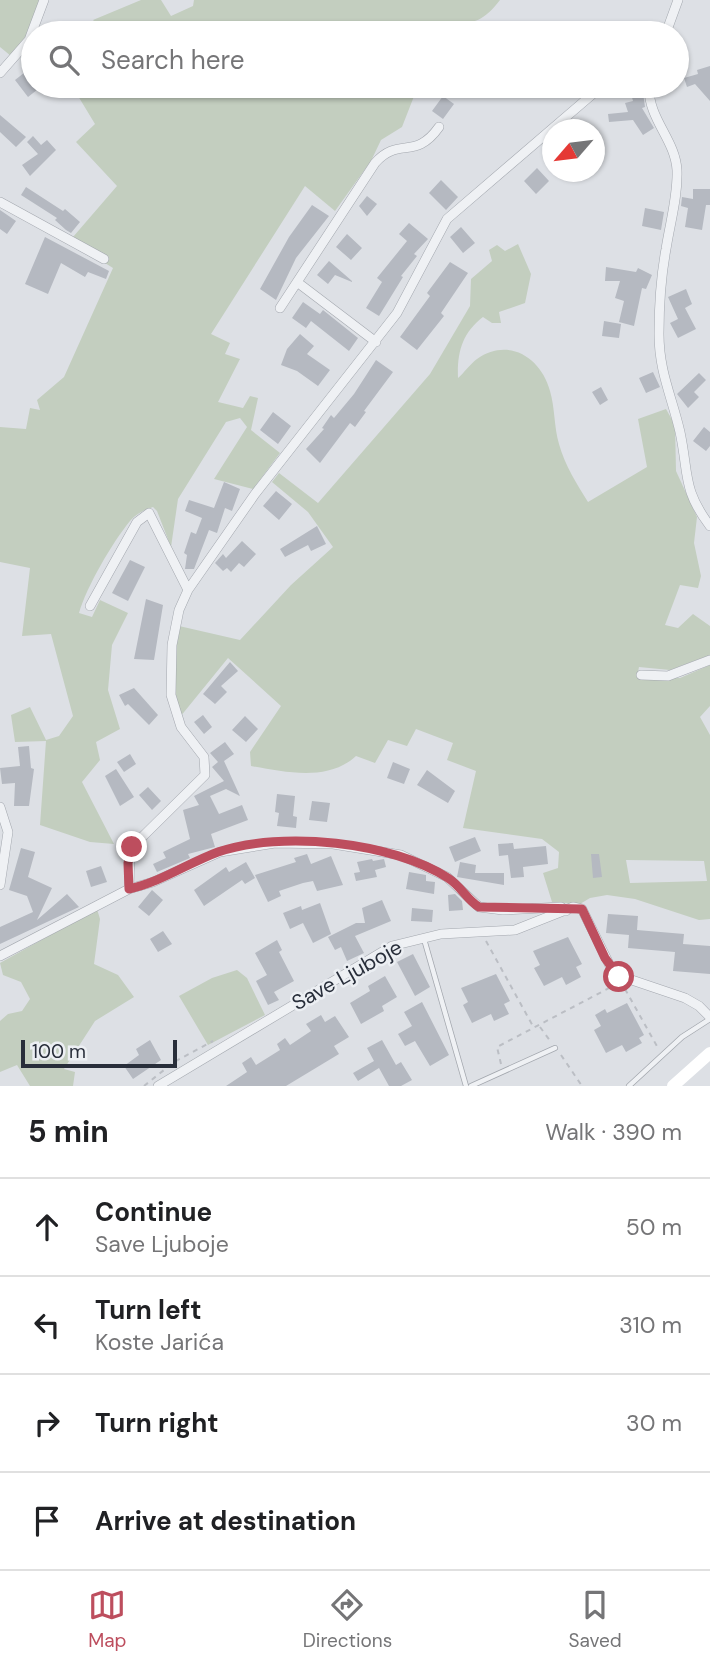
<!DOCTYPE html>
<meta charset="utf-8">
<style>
:root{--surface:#fff;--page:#f6f6f6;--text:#202124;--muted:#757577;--line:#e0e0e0;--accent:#bd4e5e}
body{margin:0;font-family:"DM Sans",sans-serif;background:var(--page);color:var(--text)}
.compass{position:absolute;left:542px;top:119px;width:63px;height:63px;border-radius:50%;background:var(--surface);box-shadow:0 2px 5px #0004;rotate:242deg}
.scale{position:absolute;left:21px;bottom:18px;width:156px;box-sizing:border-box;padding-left:7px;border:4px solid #282e3a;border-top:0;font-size:19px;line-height:24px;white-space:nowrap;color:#282e3a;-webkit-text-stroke:5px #eceff3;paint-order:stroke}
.stop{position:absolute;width:21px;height:21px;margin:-16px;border:5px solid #bd4e5e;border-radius:50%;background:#fff}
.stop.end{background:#bd4e5e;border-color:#fff;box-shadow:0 2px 7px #0008}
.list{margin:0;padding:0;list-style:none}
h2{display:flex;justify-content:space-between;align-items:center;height:91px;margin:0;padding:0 28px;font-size:30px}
h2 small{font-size:23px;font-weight:400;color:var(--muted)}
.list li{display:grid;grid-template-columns:46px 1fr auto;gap:21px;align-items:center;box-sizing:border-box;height:98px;padding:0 28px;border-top:2px solid var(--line)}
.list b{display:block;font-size:26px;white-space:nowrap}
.list p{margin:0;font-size:23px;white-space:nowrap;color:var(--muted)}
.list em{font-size:23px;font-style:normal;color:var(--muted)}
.icon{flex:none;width:38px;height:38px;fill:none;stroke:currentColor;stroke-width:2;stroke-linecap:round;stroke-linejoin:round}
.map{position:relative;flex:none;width:710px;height:1086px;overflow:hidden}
.search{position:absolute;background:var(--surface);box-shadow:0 2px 5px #0004;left:21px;right:21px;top:21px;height:77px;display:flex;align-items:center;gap:18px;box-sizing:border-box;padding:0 24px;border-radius:38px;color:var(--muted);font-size:26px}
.sheet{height:483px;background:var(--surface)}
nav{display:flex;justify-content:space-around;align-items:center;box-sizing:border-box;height:98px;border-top:2px solid var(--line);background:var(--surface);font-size:19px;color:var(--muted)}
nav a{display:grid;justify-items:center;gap:4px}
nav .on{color:var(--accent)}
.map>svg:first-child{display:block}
.green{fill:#c3cebf;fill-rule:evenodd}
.building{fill:#b5b9c1}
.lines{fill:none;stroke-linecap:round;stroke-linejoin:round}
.lane-casing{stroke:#a3a7ae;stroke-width:6}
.street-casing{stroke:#a3a7ae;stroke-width:10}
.path{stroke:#bbbec4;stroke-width:2;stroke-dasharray:5 5;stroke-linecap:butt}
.lane{stroke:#eff1f4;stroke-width:4.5}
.street{stroke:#eff1f4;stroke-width:9}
.secondary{stroke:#fff;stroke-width:12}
.route{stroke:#bd4e5e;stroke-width:9}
.labels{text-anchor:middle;stroke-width:5;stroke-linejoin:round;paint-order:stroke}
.street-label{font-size:21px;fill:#282e3a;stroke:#eceff3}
</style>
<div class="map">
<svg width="710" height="1086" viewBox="0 0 710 1086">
<rect width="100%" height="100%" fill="#dde0e5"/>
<path class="green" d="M0,0H39L28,33L11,56L0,47Z
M141,0H161L171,16L193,6L194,0H500C479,28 463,25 431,23L426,33H105L93,20Z
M72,86H139L153,96L165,98L176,96L197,86H418L402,127L381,140L371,161L335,211L305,186L211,334L230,343L225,354L240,359L218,402L243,408L250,396L258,398L251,430L280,453L253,489L214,479L247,427L240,418L226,422L178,499L171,547L157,511L153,507C144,510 136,514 130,521C112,543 87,586 79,613L92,617L100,600L128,613L112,645L108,690L120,729L96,742L100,760L82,782L114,844L90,842L40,825L46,741L15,742L11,715L30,707L46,740L59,736L73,716L51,634L22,636L30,568L0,562V427L26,429L30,408L40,410L37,400L64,377L113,268L105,263L109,257L73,237L117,186L76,142L95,124Z
M518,244L531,274L525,303L499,312L501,323H492L483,317C462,333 457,353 458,378C464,373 470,364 477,359C508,337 541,357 550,391C555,408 554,427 559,444C565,466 577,484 588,502L647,467L638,419L666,409L675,425L676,471L697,517L694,543L701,576L698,588L680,585L665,625L678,628L693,614L710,626V655L670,670L639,667L637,677L680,678L710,665V706L700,717L710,735V919L699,920L635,899L607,895L590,898L580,904L552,902L543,873L558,868L559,852L542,839L463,828L476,771L447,760L453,743L416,729L407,746L388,740L375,763L356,756C328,782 285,772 251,766L250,752L281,706L228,658L180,717C173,688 173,656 179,626L240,640L291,585L333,547L308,512L272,482L279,473L318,503L430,374L470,306L471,279L492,261L489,250L497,245L505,251ZM626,860L704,861L707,881L630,883Z
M97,909L100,919L94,964L118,975L134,997L95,1021L64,1069L75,1072L73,1086H30L17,1065L0,1072V1021L8,1014L22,1011L30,999L21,982L3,975L0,963Z
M237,970L247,978L265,1015L208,1045L179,996L212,978Z"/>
<path class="building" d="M710,66V101L695,84L687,87L684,78L698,74L697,70Z
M29,69L33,75V86H42L28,97L15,80Z
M629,86H642L645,107L642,108L654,128L643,135L633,120L609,122L608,114L628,112L625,103L633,101Z
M443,96L454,104L443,119L432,111Z
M0,115L26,137L16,147L0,132Z
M33,136L41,145L47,140L56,150L30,176L22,165L38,154L27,142Z
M537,168L549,181L536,194L524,181Z
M441,180L458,197L446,210L429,193Z
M26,187L63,211L65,209L80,222L71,233L66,230L55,220L57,218L21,195Z
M693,189H710V205H706L702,230L685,227L688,208L681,206L682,197L693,199Z
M367,196L377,204L367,216L359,206Z
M312,205L329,216L296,258L276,300L260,289L289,237Z
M645,208L664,212L661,230L642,226Z
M0,210L16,221L7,234L0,229Z
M409,223L428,239L414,254L417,256L401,276L403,277L379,316L366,308L382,282L377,278L407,241L399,234Z
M461,227L475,243L463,253L450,237Z
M347,234L362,248L351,260L336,247Z
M45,237L109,271L106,279L88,272L85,277L61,263L48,294L25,284Z
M329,261L352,281V282L335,275L328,284L317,275Z
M450,262L468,273L441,313L444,316L417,350L400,337L430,296L427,293Z
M606,267L636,272L638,268L652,275L646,289L642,288L634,326L619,322L624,301L615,298L620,281H605Z
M686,289L692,304L685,308L696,329L678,338L670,323L678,319L668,297Z
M303,302L320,314L323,310L358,338L349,351L311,321L306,328L292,318Z
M604,321L621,324L619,338L602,336Z
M300,334L314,346L307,354L330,370L318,386L297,371L281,365L287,349Z
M376,360L393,372L364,411L366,412L355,427L350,423L320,463L306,449L324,429L322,428L331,415L334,418L354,394Z
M653,372L660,387L646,393L639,378Z
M699,373L706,380L694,392L699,397L688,408L677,394Z
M601,387L608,400L600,405L592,392Z
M273,412L291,426L278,444L260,430Z
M704,427L710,432V446L706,451L693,441Z
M224,482L240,489L232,511L225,508L217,533L209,530L194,569H185L187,555L184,553L191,532L196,534L202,518L185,511L189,500L214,508Z
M276,491L292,504L279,520L263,506Z
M317,526L326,544L311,551L308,545L285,557L280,549Z
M242,541L256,554L244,567L239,563L231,572L227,568L223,571L215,563L223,554L226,558Z
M130,560L145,567L128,601L112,593Z
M146,599L163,605L154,660L134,659Z
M230,662L238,671L221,686L227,692L215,704L203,694Z
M134,688L158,715L149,725L128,704L125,706L119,695Z
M203,715L212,727L204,734L194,722Z
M245,716L258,729L246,742L232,730Z
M225,742L234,754L224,761L240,796L226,789L210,796L219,814L242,805L248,820L211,834L215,847L188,854L190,858L157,872L153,864L166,858L163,852L190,839L183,810L199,805L194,796L224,781L212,767L218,762L210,753Z
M29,746L31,768L34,769L29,806H14L15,783L2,784L0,768L20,766L18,747Z
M130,754L136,764L124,772L117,762Z
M393,762L410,769L404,784L387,778Z
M116,769L134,797L120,806L105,776Z
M427,770L455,791L448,803L417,785Z
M148,787L161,801L152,810L139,795Z
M277,794L295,796L293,816L297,817L296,828L277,826L279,813L275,812Z
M312,801L330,803L327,822L309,820Z
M475,837L481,851L455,862L449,847Z
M513,843L514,849L546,846L548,864L523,867L524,877L511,878L508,855L499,856L498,844Z
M21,848L35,852L28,877L52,888L37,920L67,894L79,907L0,944V927L33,912L27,896L9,890Z
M307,854L311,864L331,856L343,885L317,891L313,881L303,883L279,891L281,896L268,902L255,875L296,862L294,858Z
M591,854H599L602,877L593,878Z
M372,859L373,861L384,859L386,867L375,870L377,877L356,881L354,873L360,872L357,862Z
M246,862L255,878L245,884L242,880L204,906L194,890L226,867L229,872Z
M460,862L476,865L475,873H504V885L457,877Z
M101,866L107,882L91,887L86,871Z
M409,872L426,875V881L435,882L434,894L406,889Z
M152,890L163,900L149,916L138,907Z
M455,894L462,901L463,910L449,911L448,895Z
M382,900L391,921L355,936L364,953L347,961L341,947L335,950L328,937L356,923H365L362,908Z
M320,903L331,934L313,943L303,923L290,929L283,913L301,906L302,910Z
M412,908L433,910L432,922L411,921Z
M608,914L638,916L637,930L684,934L683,944L710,946V974L673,971L675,952L628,948L629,935L606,933Z
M163,931L172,944L158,952L150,939Z
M568,937L582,964L576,967L581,977L566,985L562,977L544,986L534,968L540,965L533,951Z
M277,940L282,950L279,952L294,981L274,992L279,1000L268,1005L256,981L267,975L255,953Z
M413,954L430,987L415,996L397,962Z
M496,974L510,1001L504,1004L509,1014L494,1021L491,1014L472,1023L463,1005L468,1002L461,988Z
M385,976L397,997L382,1006L384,1011L361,1024L350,1003L370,991L368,986Z
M422,1002L449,1055L430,1066L415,1041L405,1046L398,1034L412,1026L404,1012Z
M627,1003L644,1035L639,1038L642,1043L626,1052L622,1045L606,1053L594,1030L601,1026L595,1015L605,1009L607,1013Z
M321,1015L325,1022L335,1016L349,1037L334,1046L339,1054L286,1086H226L247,1072L242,1063L251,1057L256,1065L280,1050L277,1044L285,1038L290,1045L311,1031L306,1024Z
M150,1040L161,1060L133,1079L124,1066L139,1055L136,1049Z
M382,1040L396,1065L401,1062L412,1080L401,1086H389L379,1068L358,1081L353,1073L374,1061L367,1048Z"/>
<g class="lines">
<g class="lane-casing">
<path id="lane" d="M424,939L466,1086
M471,1086L555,1048
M629,1086L682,1037L710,1019"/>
</g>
<g class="street-casing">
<path id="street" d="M666,33L678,0
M0,73L29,40L44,0
M649,86C648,119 675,139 677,170C678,196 670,223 666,249C661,276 659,306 659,334C659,372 672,397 680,432C689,474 682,489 710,526
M0,202L104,259
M297,282L376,342
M280,308L375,163C399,136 415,161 439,127
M90,606L137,522L149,513L188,590
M641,675L668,676L710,660
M0,807L8,832L0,885
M129,889L130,849L205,775L204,757L181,727L171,695L172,645L179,610L188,590L255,494L397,313L447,219L602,86
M0,956L129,889L153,882L220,852L275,843L333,844L401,855L447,877L479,907L503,910L561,907L566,911
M158,1086L392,946L441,934L515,930L573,907L582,909L614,974L685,998L699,1006L710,1017"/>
</g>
<path class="path" d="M486,941L534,1028
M625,989L658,1048
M540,1027L551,1042
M561,1055L582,1086
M501,1064L497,1047L613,986
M144,1086L174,1062L213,1041"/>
<use href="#lane" class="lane"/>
<use href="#street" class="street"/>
<path class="secondary" d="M673,1086L710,1053"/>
</g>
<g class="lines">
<path class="route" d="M132,847L128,863L129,889C161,882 188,863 218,852C282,830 392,842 448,878C461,886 467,900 479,907L582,909L605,958L619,977"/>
</g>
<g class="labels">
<g class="street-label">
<text transform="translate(347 975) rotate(-29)" y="7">Save Ljuboje</text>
</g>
</g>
</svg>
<svg class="compass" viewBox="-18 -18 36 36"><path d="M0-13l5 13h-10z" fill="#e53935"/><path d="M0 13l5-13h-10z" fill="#757577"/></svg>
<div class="scale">100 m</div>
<div class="stop" style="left:619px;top:977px"></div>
<div class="stop end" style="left:132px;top:847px"></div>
<div class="search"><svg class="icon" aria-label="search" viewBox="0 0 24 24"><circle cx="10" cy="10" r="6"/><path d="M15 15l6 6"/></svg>Search here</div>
</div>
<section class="sheet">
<h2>5 min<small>Walk · 390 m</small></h2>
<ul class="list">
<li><svg class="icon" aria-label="ahead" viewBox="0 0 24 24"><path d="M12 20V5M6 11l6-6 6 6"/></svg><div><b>Continue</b><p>Save Ljuboje</p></div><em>50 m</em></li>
<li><svg class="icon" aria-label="left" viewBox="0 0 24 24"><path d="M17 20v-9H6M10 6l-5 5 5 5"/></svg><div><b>Turn left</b><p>Koste Jarića</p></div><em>310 m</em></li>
<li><svg class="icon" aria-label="right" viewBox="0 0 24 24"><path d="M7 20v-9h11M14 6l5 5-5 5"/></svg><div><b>Turn right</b></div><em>30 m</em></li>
<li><svg class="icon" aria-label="arrive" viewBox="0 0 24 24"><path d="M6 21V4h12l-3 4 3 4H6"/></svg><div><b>Arrive at destination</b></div></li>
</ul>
</section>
<nav>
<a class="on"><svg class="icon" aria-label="map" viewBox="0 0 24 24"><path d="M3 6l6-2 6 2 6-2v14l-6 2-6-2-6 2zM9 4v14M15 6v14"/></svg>Map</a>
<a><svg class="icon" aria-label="directions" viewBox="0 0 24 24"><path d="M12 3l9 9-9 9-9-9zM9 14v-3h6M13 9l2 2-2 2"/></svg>Directions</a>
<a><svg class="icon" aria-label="saved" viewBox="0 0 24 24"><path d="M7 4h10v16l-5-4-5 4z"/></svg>Saved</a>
</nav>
